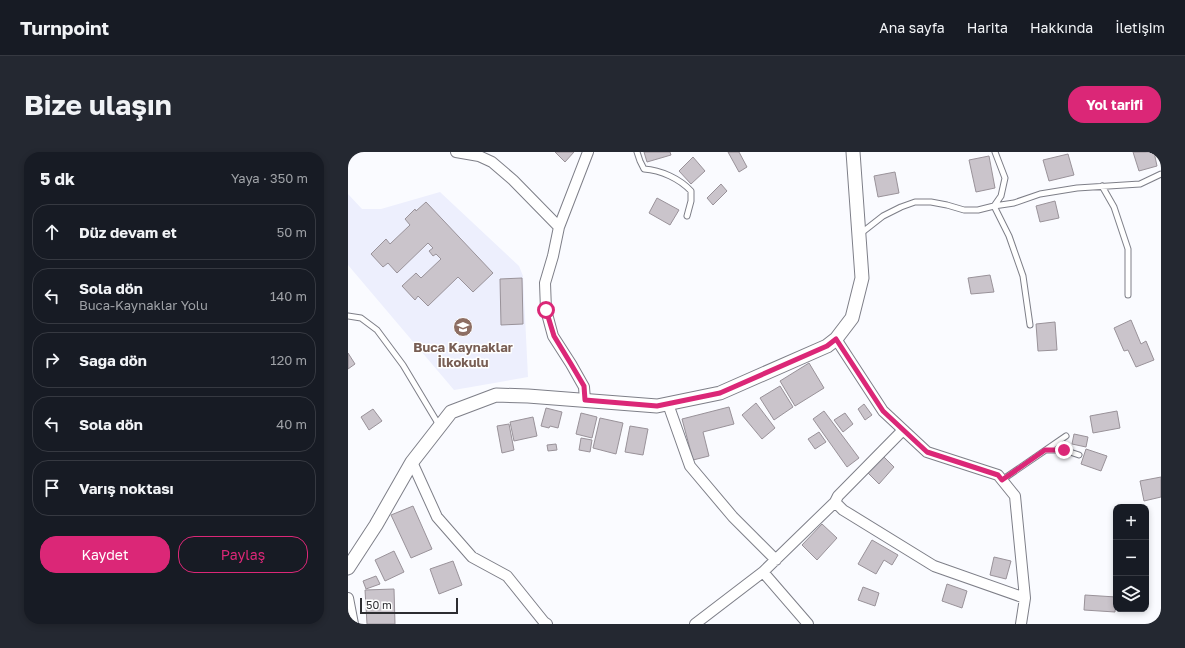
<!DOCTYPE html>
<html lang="tr">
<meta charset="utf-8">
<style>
:root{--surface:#171b24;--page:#242831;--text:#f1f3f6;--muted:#9ea1a6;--line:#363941;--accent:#db2777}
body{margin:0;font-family:"Golos Text",sans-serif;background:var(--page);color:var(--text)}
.controls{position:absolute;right:12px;bottom:12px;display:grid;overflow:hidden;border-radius:8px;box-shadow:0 2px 6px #0003}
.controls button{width:36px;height:36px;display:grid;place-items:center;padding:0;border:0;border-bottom:1px solid var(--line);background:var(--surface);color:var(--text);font:20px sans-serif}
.scale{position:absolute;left:12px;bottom:10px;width:98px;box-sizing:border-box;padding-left:4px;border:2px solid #2d2d31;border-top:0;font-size:11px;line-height:14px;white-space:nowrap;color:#2d2d31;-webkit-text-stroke:3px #fff;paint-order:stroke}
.stop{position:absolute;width:12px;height:12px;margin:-9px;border:3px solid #db2777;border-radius:50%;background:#fff}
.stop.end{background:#db2777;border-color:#fff;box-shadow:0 1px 4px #0008}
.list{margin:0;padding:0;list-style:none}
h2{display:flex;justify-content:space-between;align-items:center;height:52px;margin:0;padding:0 16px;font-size:17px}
h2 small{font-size:13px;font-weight:400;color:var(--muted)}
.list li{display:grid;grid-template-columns:26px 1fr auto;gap:12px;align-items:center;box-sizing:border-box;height:56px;margin:0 8px 8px;padding:0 8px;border:1px solid var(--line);border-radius:16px}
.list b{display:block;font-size:15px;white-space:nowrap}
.list p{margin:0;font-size:13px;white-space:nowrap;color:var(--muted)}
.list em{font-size:13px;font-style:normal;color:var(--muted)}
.actions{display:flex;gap:8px;padding:12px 16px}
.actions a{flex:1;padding:9px 0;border:1px solid var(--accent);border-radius:16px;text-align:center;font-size:14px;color:var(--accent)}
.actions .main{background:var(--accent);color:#fff}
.icon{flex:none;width:22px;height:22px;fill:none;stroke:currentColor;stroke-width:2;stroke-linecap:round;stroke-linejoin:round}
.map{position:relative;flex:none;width:813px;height:472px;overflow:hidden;border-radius:16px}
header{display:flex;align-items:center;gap:24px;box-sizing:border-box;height:56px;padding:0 20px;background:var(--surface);border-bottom:1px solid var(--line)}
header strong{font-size:19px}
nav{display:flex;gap:22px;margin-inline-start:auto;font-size:14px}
.intro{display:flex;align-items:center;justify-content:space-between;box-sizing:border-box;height:96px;padding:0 24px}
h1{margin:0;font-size:28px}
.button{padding:10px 18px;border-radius:16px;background:var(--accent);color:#fff;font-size:14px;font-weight:700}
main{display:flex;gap:24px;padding:0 24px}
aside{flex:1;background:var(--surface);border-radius:16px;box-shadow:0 2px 6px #0003}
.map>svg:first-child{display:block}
.built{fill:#edeffd}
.building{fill:#cac4cb;stroke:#999299}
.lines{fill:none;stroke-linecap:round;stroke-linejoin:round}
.service-casing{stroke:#7e7f88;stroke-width:7}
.minor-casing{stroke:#7e7f88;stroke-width:12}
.tertiary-casing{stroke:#7e7f88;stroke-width:15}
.service{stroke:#fff;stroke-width:5}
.minor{stroke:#fff;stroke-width:10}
.tertiary{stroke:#fff;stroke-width:13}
.route{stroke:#db2777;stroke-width:5}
.labels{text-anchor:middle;stroke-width:3;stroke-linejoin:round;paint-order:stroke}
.education-label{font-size:13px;font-weight:bold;fill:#785e54;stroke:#fff}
</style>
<header>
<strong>Turnpoint</strong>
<nav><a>Ana sayfa</a><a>Harita</a><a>Hakkında</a><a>İletişim</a></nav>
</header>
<div class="intro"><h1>Bize ulaşın</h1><a class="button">Yol tarifi</a></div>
<main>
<aside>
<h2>5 dk<small>Yaya · 350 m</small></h2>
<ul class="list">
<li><svg class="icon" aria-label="ahead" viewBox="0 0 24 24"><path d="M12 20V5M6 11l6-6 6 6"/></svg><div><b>Düz devam et</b></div><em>50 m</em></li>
<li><svg class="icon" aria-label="left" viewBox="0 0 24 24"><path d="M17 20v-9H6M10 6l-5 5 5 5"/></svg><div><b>Sola dön</b><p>Buca-Kaynaklar Yolu</p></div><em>140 m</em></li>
<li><svg class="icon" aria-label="right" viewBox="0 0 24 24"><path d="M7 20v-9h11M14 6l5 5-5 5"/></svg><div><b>Sağa dön</b></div><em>120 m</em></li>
<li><svg class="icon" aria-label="left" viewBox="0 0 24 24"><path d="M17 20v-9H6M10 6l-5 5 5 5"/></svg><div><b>Sola dön</b></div><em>40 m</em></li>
<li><svg class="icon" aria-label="arrive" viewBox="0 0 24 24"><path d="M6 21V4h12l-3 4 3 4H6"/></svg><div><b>Varış noktası</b></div></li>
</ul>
<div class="actions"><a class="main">Kaydet</a><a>Paylaş</a></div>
</aside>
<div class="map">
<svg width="813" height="472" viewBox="0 0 813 472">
<rect width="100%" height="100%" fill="#fafbff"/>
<path class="built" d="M92,40L171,114L175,124L180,225L106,238L0,113V42L14,57H33Z"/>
<path class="building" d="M207,0H226L217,10Z
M296,0H322L323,3L299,10Z
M380,0H391L399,15L391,20Z
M785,0H806L809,14L791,19Z
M720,2L726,23L701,29L695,8Z
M641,4L647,36L628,40L621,8Z
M345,5L357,19L343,32L331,19Z
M547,20L551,41L530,45L526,24Z
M373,32L379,39L365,53L359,46Z
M309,46L331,58L322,73L301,61Z
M707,49L711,66L692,70L688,54Z
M78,50L145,121L125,140L110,125L80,154L70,144L67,148L54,134L68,121L73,126L93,107L88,102L85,104L81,99L85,96L80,91L49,121L40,111L35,115L23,102L38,87L42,92L62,73L57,67L67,57L68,59Z
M642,123L646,140L623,142L620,126Z
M174,126L175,172L153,173L152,127Z
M783,168L793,192L798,189L806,208L788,215L780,198L776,199L766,176Z
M707,170L709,198L690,199L688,172Z
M0,201L7,212L0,217Z
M461,211L476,236L447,254L432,229Z
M432,234L445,255L426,268L412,246Z
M408,251L427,276L414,287L394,263Z
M516,252L524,263L517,268L510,257Z
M381,255L386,272L355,280L361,304L345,308L334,267Z
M198,256L214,260L210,276L202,274L201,276L193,274Z
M25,257L34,269L21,278L13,265Z
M476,259L511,306L499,315L465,267Z
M769,259L772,276L745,281L742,264Z
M233,261L249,265L244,286L228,282Z
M497,261L505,272L495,280L486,268Z
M185,265L189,284L166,289L162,270Z
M252,266L275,271L268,302L245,296Z
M161,272L166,298L154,301L149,274Z
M282,274L300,277L295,303L277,300Z
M471,280L478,290L467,297L460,287Z
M726,282L740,285L738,295L724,292Z
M233,286L244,288L242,300L231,298Z
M208,292L209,298L200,299L199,293Z
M738,297L759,304L753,319L733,312Z
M536,305L546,315L531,332L520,321Z
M813,325V345L796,349L792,329Z
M65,354L84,397L63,406L43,363Z
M474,372L489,386L469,408L454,393Z
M524,388L550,403L544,413L536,408L528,422L510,412Z
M46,399L56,420L37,429L27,408Z
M646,405L663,409L658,427L642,423Z
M105,409L114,433L91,442L82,417Z
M28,424L32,432L18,437L15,429Z
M599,432L619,439L614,456L594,449Z
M515,435L531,441L527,454L510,448Z
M46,437L47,472H19L17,438Z
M737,443L768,445L767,460L736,458Z"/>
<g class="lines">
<g class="service-casing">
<path id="service" d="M289,0L292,9L296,17C313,18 332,27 343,39V49L339,64
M647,0L657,26L653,44L646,54L661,84L675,124L682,173
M754,34L766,55L780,97V143
M512,82L535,64L553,55L567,50H583L599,53L616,58H630L646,54L666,51L692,42L729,36L792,32L813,22
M0,164L13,166L29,178L55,213L91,273
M698,298H716L731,303
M654,328L718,284"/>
</g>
<g class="minor-casing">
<path id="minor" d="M108,0L131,4L144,10L165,28L211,75L240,0
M211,75L205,104L197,131L198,158L205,184L223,212L236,235L237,248
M488,187L535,259L579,300L650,323L667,344L677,446L673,472
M320,252L342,314L385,365L428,408
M64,310L89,365L124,405L159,424L196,470L199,472
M487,350L495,358L586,414L677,446
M0,446L5,472
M347,472L415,420
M460,472L415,420L487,350L490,344L555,278"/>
</g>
<g class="tertiary-casing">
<path id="tertiary" d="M0,416L28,373L64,310L103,260L148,243L180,244L309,254L372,241L479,194L488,187L504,166L514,126L505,0"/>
</g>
<use href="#service" class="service"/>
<use href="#minor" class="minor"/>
<use href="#tertiary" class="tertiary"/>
</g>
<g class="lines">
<path class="route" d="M198,158L206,184L223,212L236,234L237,248L309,254L372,241L479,194L488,187L535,259L579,300L650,323L654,328L697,298H716"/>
</g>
<defs>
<g id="school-disc" transform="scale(1)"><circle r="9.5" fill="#8d6e63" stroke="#fff"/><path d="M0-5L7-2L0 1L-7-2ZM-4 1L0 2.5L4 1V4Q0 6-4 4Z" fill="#fff"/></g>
</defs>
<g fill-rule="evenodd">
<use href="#school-disc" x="115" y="175"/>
</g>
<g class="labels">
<g class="education-label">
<text x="115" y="200">Buca Kaynaklar<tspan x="115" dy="15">İlkokulu</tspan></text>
</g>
</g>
</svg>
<div class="controls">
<button>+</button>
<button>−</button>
<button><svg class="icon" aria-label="layers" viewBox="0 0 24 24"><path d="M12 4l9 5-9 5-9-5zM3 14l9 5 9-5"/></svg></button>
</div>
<div class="scale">50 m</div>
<div class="stop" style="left:198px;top:158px"></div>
<div class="stop end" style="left:716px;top:298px"></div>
</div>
</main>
